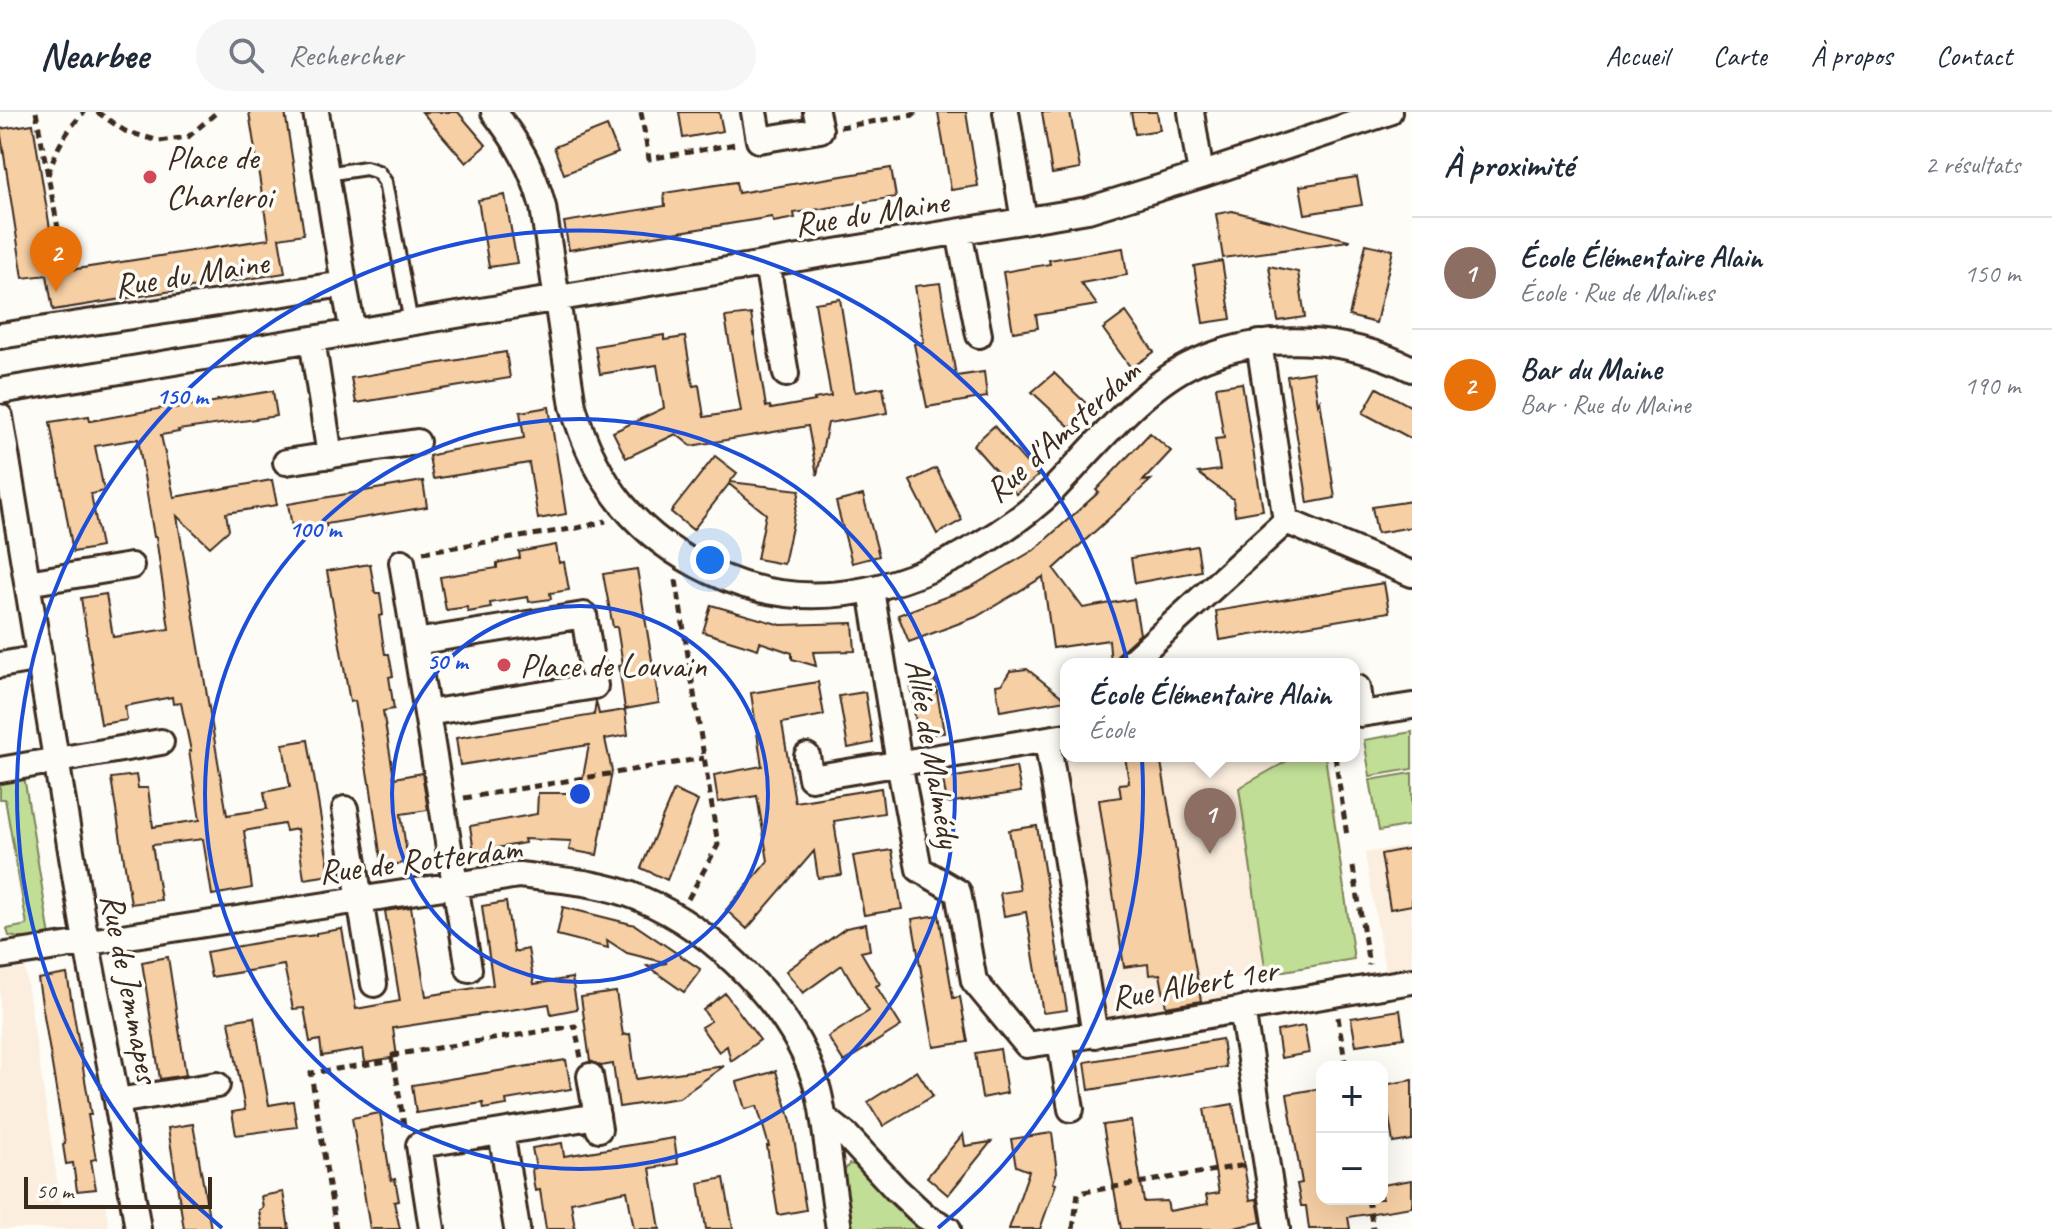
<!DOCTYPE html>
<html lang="fr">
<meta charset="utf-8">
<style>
:root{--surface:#fff;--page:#f6f6f7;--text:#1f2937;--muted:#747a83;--line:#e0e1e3;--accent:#d1495b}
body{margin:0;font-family:Caveat,sans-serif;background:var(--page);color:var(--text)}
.controls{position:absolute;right:24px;bottom:24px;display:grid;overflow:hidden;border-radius:16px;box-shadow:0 8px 32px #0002}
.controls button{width:72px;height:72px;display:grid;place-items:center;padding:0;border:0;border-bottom:2px solid var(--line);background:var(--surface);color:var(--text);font:40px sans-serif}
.scale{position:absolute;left:24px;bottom:20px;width:188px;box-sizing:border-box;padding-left:8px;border:4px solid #3b2a1e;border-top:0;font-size:22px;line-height:28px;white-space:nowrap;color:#3b2a1e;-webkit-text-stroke:6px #fdfcf7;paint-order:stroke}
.you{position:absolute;left:710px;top:448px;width:28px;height:28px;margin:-20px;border:6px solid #fff;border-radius:50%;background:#1a73e8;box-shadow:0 0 0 12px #1a73e833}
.badge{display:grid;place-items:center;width:52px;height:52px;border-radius:50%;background:var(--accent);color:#fff;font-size:26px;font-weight:700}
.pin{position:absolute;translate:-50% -66px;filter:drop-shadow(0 2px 4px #0008)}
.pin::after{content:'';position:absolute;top:42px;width:28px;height:24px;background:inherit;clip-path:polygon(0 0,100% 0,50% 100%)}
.popup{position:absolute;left:1060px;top:546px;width:300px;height:104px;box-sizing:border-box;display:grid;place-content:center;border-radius:16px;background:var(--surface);filter:drop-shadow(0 2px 6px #0005);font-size:26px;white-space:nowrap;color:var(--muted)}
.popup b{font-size:30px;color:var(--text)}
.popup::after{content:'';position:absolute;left:50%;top:100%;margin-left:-16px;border:16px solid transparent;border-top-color:var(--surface)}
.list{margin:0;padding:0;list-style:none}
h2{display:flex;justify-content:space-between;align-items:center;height:104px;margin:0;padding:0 32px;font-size:34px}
h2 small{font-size:26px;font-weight:400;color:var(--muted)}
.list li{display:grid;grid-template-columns:52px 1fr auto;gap:24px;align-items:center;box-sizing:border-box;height:112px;padding:0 32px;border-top:2px solid var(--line)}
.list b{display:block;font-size:30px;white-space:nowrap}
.list p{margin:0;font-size:26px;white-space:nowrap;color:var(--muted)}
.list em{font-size:26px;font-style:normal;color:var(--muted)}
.icon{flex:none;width:44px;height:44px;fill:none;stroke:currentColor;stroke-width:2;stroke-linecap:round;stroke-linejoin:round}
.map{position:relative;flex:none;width:1412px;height:1117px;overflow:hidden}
header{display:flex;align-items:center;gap:48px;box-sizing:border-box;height:112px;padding:0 40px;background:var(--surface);border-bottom:2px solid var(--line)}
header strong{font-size:38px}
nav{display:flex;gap:44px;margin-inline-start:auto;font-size:28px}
.search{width:560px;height:72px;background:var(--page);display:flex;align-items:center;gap:20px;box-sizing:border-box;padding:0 28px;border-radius:44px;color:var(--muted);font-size:30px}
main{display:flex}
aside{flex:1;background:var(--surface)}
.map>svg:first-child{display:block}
.built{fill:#fbeede}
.green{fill:#c0de96;stroke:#7e845a;stroke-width:2}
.building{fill:#f6cfa5;stroke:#3b2a1e;stroke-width:2}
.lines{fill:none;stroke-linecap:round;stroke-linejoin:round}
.service-casing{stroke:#3b2a1e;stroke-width:18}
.minor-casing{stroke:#3b2a1e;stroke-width:30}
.path{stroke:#3b2a1e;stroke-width:5;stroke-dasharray:8 6;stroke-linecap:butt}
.service{stroke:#fdfcf7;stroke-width:12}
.minor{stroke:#fdfcf7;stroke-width:24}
.ring{fill:none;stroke:#1d4ed8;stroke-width:4}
.poi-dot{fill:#d1495b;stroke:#fdfcf7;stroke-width:3}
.labels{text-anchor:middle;stroke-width:7;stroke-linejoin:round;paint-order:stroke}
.poi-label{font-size:34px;fill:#3b2a1e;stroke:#fdfcf7;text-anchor:start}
.street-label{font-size:34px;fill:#3b2a1e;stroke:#fdfcf7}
.centre{fill:#1d4ed8;stroke:#fdfcf7;stroke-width:4}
.ring-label{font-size:24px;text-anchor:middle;font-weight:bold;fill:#1d4ed8;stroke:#fdfcf7;stroke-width:7;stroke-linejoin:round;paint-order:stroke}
</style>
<header>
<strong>Nearbee</strong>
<div class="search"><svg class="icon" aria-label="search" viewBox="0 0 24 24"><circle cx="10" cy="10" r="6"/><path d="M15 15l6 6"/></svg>Rechercher</div>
<nav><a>Accueil</a><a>Carte</a><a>À propos</a><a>Contact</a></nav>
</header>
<main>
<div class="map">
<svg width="1412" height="1117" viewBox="0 0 1412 1117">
<rect width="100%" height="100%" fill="#fdfcf7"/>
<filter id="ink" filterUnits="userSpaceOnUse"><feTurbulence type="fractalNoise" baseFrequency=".0125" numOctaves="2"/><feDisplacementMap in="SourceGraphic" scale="16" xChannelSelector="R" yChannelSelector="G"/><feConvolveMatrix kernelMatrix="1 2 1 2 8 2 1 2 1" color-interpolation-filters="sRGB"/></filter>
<g filter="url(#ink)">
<path class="built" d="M1064,638H1066V644H1328L1354,847L1228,868L1230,889L1103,910Z
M1412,733V859L1386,864L1365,741Z
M25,857L61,1093L105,1089L109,1117H0V860Z"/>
<path class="green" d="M1412,620V657L1370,664L1364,628Z
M1296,644H1325L1354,847L1266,862L1239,676Z
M1412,661V713L1379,719L1370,668Z
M24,664L50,825C35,828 24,828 9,824L7,817L27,813L5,687H0V668Z
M849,1052L862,1054C877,1079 897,1100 920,1117H852L843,1061Z"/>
<path class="building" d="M249,0H285L304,122L279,126L285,161L53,198L47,163L23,166L0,17L33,12L57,160L269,127Z
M422,0H458L486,33L466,51Z
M679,0H719L723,19L683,26Z
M938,0H966L978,74L951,78Z
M1042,0H1070L1080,57L1052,62Z
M1131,0H1157L1160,18L1135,22Z
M607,14L618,41L564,62L554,35Z
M891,56L896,85L794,101L795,106L773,110L772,105L569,138L564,110L665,94L664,81L736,70L738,81Z
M1357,65L1362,93L1305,102L1300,74Z
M505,83L517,151L489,155L478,88Z
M1232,99L1349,128V129L1223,146L1216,102Z
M1366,132L1393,138L1376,211L1349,204Z
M1123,136L1127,163L1081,171L1097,193L1036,203L1038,216L1013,220L1003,160L1050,152L1049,148Z
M1222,149L1231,207L1203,211L1194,154Z
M1269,154L1298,160L1305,205L1278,209Z
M940,171L956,264L984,260L987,285L927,295L914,232L924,230L915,174Z
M840,187L855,280L883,275L887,301L828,311L817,363L808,314L691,334L676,322L626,346L613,320L664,296L657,253L600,262L595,234L664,223V228L685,225L693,274L699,273L704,305L741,299L725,205L751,202L766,295L770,294L771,297L815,289L814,287L831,284L815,191Z
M1126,200L1154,240L1131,256L1103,217Z
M506,240L510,266L356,291L351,266Z
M1313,260L1318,292L1320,288L1335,386L1308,391L1287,264Z
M1054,261L1090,295L1071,316L1032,280Z
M1242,271L1263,398L1235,403L1233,387L1198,361L1220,358L1215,327L1224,326L1216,275Z
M1377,276L1412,295V327L1363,301Z
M273,279L277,304L178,318L179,320L161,323L174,385L272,368L277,393L226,401L229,418L210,435L177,404L227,703L267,697L264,680L290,675L283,632L308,628L330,763L304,767L297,717L286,719L284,712L244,719L252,776L212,783L203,727L152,733L161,788L131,792L111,666L136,663L138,676H148L153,715L200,708L189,639H191L181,591L173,592L172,585L125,594L127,608L101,612L81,486L106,482L113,525L169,517L156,425H154L138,327L95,334L104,379L91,382L101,435L73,440L50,310L89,304L90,309L174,294L175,296L219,289L218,288Z
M549,295L566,402L538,407L529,351L433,367L429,344L441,341V340L524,326L520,300Z
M994,314L1038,364L1016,382L973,333Z
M1150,321L1171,339L1143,369L1151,368L1054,457L1083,496L1134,487L1140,522L1118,542L1114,552H1111L1109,528L1053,536L1043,465L976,505L909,530L898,503L969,476L1034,438L1099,380L1096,378Z
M715,344L737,361L730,370L800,378L784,452L757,447L766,402L729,372L693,418L671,400Z
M936,356L962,408L937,422L910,369Z
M423,369L427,395L326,412L328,419L294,426L288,392Z
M863,383L879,444L852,451L836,390Z
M1412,389V415L1377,421L1372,395Z
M556,433L559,451L564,450L569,478L550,481L551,487L529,490L528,485L490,491L491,496L468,500L467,495L446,498L440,465L497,456V451L520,446L519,440Z
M1197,434L1201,459L1135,471L1131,446Z
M370,452L375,481H380L383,503L379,504L382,524L385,542H389L393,564L389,565L394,597L383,599L394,666L422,661L428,698L401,702L408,750L382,755L370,671H369L355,589L350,590L327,459Z
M637,457L659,591L625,597L619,554L623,553L617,515H613L603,462Z
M1384,471L1389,500L1220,528L1216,499Z
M711,493L781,513L853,511L855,539L813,540L816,554L792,547V541L760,530L758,537L703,520Z
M1027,557L1066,588L1000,599L996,573L1002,572L1010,559Z
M935,568L944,621L918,624L910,571Z
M818,570L824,603L782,611L795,690L881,676L884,701L834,709L842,763L818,766L814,739L747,817L726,798L768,749L757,684L718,690L714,663L762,654L751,581Z
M865,580L873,631L848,636L839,584Z
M596,589L599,602L625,598L628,623L605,627L612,659L597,743L569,738L571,729L524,727L525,731L474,740L470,714L537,702L538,681H580L589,633L460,653L456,626L594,603Z
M1125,644H1160L1201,889L1166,895L1160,862L1149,863L1148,852L1124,855L1099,688L1121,685L1119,672L1129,671Z
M1016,655L1021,680L947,691L943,667Z
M674,678L698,689L667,768L641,756Z
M1037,714L1067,898L1043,901L1026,800L1004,804L1000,781L1020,778L1009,718Z
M1412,736V793L1390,797L1381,742Z
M892,738L902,797L864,803L853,744Z
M506,790L514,840L528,837L534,872L572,866L577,897L551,902L549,892L393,916L397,945L365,950L363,937L322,944L320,928L310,930L304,896L293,897L284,853L211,865L206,840L268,829L316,823V821L342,817L356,897L400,889L385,799L411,795L426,884L493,873L482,794Z
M563,795L635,813L700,857L699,860L684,880L647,854L667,851L627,841L607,828L608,836L557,823Z
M939,803L953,886L960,885L968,930L934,935L912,807Z
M866,812L870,838L861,840L880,872L876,874L901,914L844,950L828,925L869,899L842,853L803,881L786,859L846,816Z
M168,845L186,963L160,967L142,850Z
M67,862L91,1003H88L96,1047L91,1048L96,1077L77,1079L73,1051L66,1052L63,1033L65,1032L38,867Z
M616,880L623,923L630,922L636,967L724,954L679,986L619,995L613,952L601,954L590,949L581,885Z
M725,881L760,928L731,949L727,934L719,940L701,915L711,909L703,898Z
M1400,898L1404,926L1356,933L1351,906Z
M254,905L269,993L293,989L297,1015L236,1023L232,1000L245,998L229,909Z
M1304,914L1309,941L1281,946L1277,919Z
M1222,927L1226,955L1089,978L1085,950Z
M1000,937L1007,981L982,986L975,941Z
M566,948L571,977L506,988L507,993L494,995L484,997L483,991L416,1001L412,973Z
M776,959L791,1009L806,1098L778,1103L767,1034H769L757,994L745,997L737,970Z
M917,959L933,984L883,1014L868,990Z
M1412,968V1028L1393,1031L1384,973Z
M1322,976V1087H1382V1073L1412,1068V1095L1348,1105L1350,1117H1309L1306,1094H1301L1299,1082L1297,1072L1302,1071L1287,982Z
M1233,992L1250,1088L1257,1087L1261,1110L1229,1117H1121L1103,1013L1131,1009L1144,1090L1167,1089L1169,1099L1208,1092L1206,1083L1219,1081L1204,997Z
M380,1001L391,1068L395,1067L399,1089L394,1090L400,1117H370L352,1006Z
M193,1012L200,1053L211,1117H184L168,1016Z
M1052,1021L1057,1060L1053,1071L1056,1072L1040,1117H1009L1029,1059L1016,1054L1011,1027Z
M963,1022L965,1034L991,1030L948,1083L927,1065Z
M674,1026L678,1052L650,1056L660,1117H634L627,1079L571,1090L575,1117H546L540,1078L535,1079L533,1067L532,1057L536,1056L532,1036L562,1031L564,1044Z
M724,1066L733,1117H706L699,1071Z
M283,1080L289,1117H262L259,1098L263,1096L261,1084Z"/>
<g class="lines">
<g class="service-casing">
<path id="service" d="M326,62L366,56L378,60L385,70L411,211"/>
</g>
<g class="minor-casing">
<path id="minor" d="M316,0L344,172
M494,0C518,31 533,57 543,95L573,294C595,371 637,425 711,460C795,500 879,485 959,444C993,426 1026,404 1053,378C1094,336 1142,274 1196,250C1266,219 1345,224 1412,257
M754,0L759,28L820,18L816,0
M1006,0L1024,109
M1191,0L1201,63
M959,120L979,223
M767,152L786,262
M0,224L344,172L353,220
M312,227L330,344
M1259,231L1286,409
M0,279L1088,98L1201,63L1389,0
M0,305L83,812L117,989L138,1117
M286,350L417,330
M402,450L469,857
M27,471L131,454
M871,478L899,651L919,757L958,780L974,869L1027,933L1060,928L1071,997
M415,530L584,503L595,574L427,601
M1129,552L1286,409L1412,462
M0,553L40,546
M1354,577L1357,576L1361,602L1412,594
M1047,627L1095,923
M807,644L811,666L1066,624
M0,658L161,630
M345,697L374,872
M0,844L519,763C559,768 601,770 639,786C715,818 795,897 818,978C823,997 825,1018 828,1038C831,1064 835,1091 839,1117
M1242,897L1277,1117
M1060,928L1412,869
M590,964L599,1017
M117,989L217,973
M823,1005L846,1023L896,1077L925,1104L948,1117
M501,1020L597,1004
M432,1117L419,1033L501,1020L517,1117"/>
</g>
<path class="path" d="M36,0L60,127
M97,0L125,19L159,29L188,25L217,0
M641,0L649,47L736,32
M840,15L914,3V0
M48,63C55,38 66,19 84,0
M423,440L577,416L606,409
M676,468L718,733L688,787
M1335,644L1347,724
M464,686L704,646
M1353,755L1369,853
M1338,905L1346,955
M404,1014L393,943L575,914L581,946
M1368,1087L1373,1117
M336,1117L311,961L394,948
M1073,1117L1078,1081L1246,1053"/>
<use href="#service" class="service"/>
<use href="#minor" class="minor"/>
</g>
</g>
<g class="ring">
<circle cx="580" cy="682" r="188"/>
<circle cx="580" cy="682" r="375"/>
<path d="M222 1116A563 563 0 1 1 938 1116"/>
</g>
<g class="poi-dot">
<circle cx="150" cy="65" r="8"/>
<circle cx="504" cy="553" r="8"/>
</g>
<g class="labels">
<g class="poi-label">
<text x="166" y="57">Place de<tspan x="166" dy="39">Charleroi</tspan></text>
<text x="520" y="565">Place de Louvain</text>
</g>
<g class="street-label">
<text transform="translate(871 100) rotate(-9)" y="12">Rue du Maine</text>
<text transform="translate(191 161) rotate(-9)" y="12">Rue du Maine</text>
<text transform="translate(1062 318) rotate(-42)" y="12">Rue d'Amsterdam</text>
<text transform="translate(934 641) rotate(80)" y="12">Allée de Malmédy</text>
<text transform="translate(420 747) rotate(-7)" y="12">Rue de Rotterdam</text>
<text transform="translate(1194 871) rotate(-10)" y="12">Rue Albert 1er</text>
<text transform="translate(131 876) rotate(79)" y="12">Rue de Jemmapes</text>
</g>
</g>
<circle cx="580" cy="682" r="12" class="centre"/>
<g class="ring-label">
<text x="182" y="292">150 m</text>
<text x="315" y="425">100 m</text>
<text x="447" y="557">50 m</text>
</g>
</svg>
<div class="controls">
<button>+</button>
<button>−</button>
</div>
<div class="scale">50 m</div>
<div class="you"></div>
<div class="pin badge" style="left:1210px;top:742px;background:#8d6e63">1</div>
<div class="popup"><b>École Élémentaire Alain</b>École</div>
<div class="pin badge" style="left:56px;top:180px;background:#e8710a">2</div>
</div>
<aside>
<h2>À proximité<small>2 résultats</small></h2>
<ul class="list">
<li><span class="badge" style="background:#8d6e63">1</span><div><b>École Élémentaire Alain</b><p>École · Rue de Malines</p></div><em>150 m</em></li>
<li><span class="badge" style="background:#e8710a">2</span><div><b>Bar du Maine</b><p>Bar · Rue du Maine</p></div><em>190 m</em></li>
</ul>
</aside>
</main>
